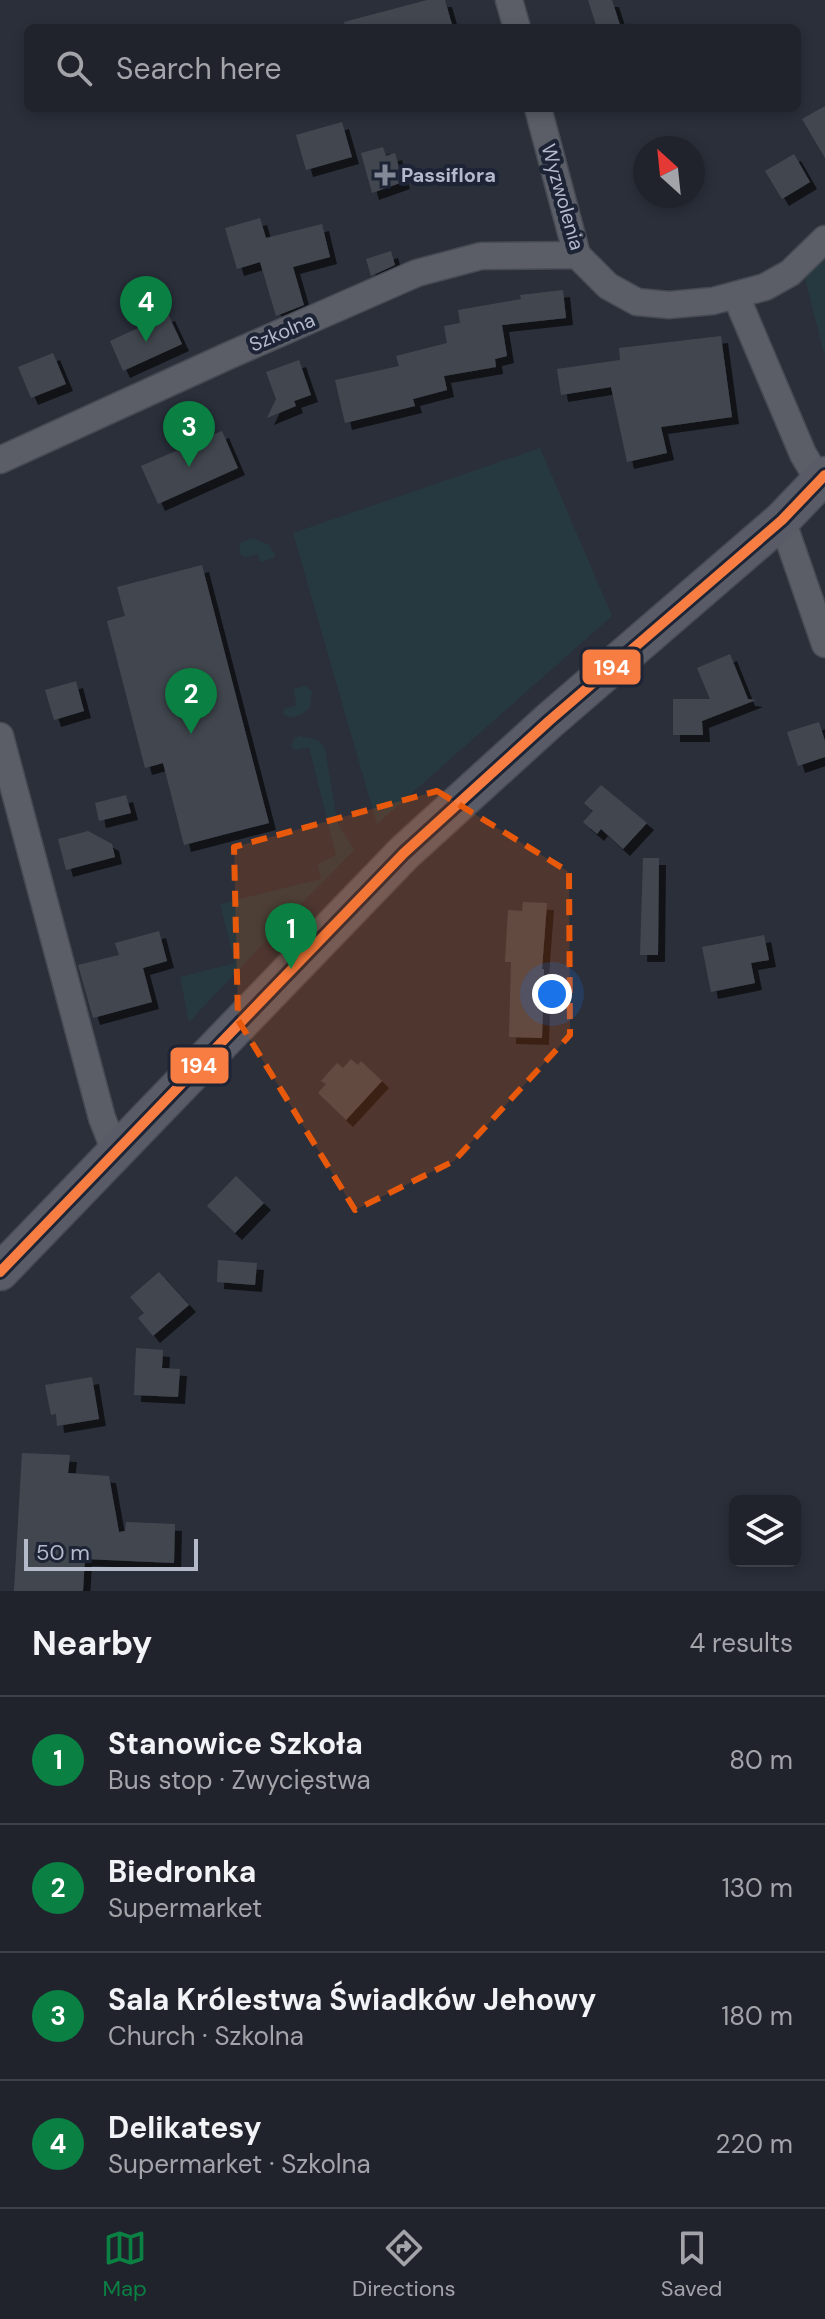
<!DOCTYPE html>
<meta charset="utf-8">
<style>
:root{--surface:#20232c;--page:#282b34;--text:#f1f3f6;--muted:#a2a4a9;--line:#3d4048;--accent:#0b8043}
body{margin:0;font-family:"DM Sans",sans-serif;background:var(--page);color:var(--text)}
.controls{position:absolute;right:24px;bottom:24px;display:grid;overflow:hidden;border-radius:12px;box-shadow:0 4px 12px #0003}
.controls button{width:72px;height:72px;display:grid;place-items:center;padding:0;border:0;border-bottom:2px solid var(--line);background:var(--surface);color:var(--text);font:40px sans-serif}
.compass{position:absolute;left:633px;top:136px;width:72px;height:72px;border-radius:50%;background:var(--surface);box-shadow:0 4px 12px #0003;rotate:333deg}
.scale{position:absolute;left:24px;bottom:20px;width:174px;box-sizing:border-box;padding-left:8px;border:4px solid #b4baca;border-top:0;font-size:22px;line-height:28px;white-space:nowrap;color:#b4baca;-webkit-text-stroke:6px #1d2435;paint-order:stroke}
.you{position:absolute;left:552px;top:994px;width:28px;height:28px;margin:-20px;border:6px solid #fff;border-radius:50%;background:#1a73e8;box-shadow:0 0 0 12px #1a73e833}
.badge{display:grid;place-items:center;width:52px;height:52px;border-radius:50%;background:var(--accent);color:#fff;font-size:26px;font-weight:700}
.pin{position:absolute;translate:-50% -66px;filter:drop-shadow(0 2px 4px #0008)}
.pin::after{content:'';position:absolute;top:42px;width:28px;height:24px;background:inherit;clip-path:polygon(0 0,100% 0,50% 100%)}
.list{margin:0;padding:0;list-style:none}
h2{display:flex;justify-content:space-between;align-items:center;height:104px;margin:0;padding:0 32px;font-size:34px}
h2 small{font-size:26px;font-weight:400;color:var(--muted)}
.list li{display:grid;grid-template-columns:52px 1fr auto;gap:24px;align-items:center;box-sizing:border-box;height:128px;padding:0 32px;border-top:2px solid var(--line)}
.list b{display:block;font-size:30px;white-space:nowrap}
.list p{margin:0;font-size:26px;white-space:nowrap;color:var(--muted)}
.list em{font-size:26px;font-style:normal;color:var(--muted)}
.icon{flex:none;width:44px;height:44px;fill:none;stroke:currentColor;stroke-width:2;stroke-linecap:round;stroke-linejoin:round}
.map{position:relative;flex:none;width:825px;height:1591px;overflow:hidden}
.search{position:absolute;background:var(--surface);box-shadow:0 4px 12px #0003;left:24px;right:24px;top:24px;height:88px;display:flex;align-items:center;gap:20px;box-sizing:border-box;padding:0 28px;border-radius:12px;color:var(--muted);font-size:30px}
.sheet{height:616px;background:var(--surface)}
nav{display:flex;justify-content:space-around;align-items:center;box-sizing:border-box;height:112px;border-top:2px solid var(--line);background:var(--surface);font-size:22px;color:var(--muted)}
nav a{display:grid;justify-items:center;gap:4px}
nav .on{color:var(--accent)}
.map>svg:first-child{display:block}
.green{fill:#273940}
.building{fill:#434750;filter:url(#shadow)}
.lines{fill:none;stroke-linecap:round;stroke-linejoin:round}
.minor-casing{stroke:#464a53;stroke-width:29}
.secondary-casing{stroke:#464a53;stroke-width:39}
.minor{stroke:#5b5e67;stroke-width:26}
.secondary{stroke:#595c66;stroke-width:36}
.bus-1-casing{stroke:#1d2435;stroke-width:16}
.bus-1{stroke:#f77d43;stroke-width:10}
.marked{fill:#e8590c;fill-opacity:0.2;stroke:#e8590c;stroke-width:6;stroke-dasharray:16 10;stroke-linejoin:round}
.poi-dot{fill:#848998;stroke:#1d2435;stroke-width:3}
.labels{text-anchor:middle;stroke-width:8;stroke-linejoin:round;paint-order:stroke}
.poi-label{font-size:20px;font-weight:bold;fill:#b4baca;stroke:#1d2435;text-anchor:start}
.street-label{font-size:20px;fill:#b4baca;stroke:#1d2435}
.line-badge{stroke:#1d2435;stroke-width:3}
.badge-label{font-size:22px;text-anchor:middle;font-weight:bold;fill:#fff}
</style>
<div class="map">
<svg width="825" height="1591" viewBox="0 0 825 1591">
<defs>
<filter id="shadow"><feDropShadow dx="7" dy="7" stdDeviation="0" flood-color="#0009"/></filter>
</defs>
<rect width="100%" height="100%" fill="#2a2f3a"/>
<path class="green" d="M825,254V357L805,279Z
M540,448L612,616L377,824L293,533Z
M253,538L269,545L275,554L274,558L260,562L258,554L246,557L241,555L239,550L241,542Z
M306,686L312,691L310,707C303,715 293,720 283,714L284,709L297,705L293,689Z
M300,736L318,740L325,748L337,822L354,850L295,910L286,907L274,919L277,929L189,1022L180,977L235,963L220,904L321,879L318,864L336,855L309,747L295,750L291,746L294,739Z"/>
<path class="building" d="M427,0H445L453,28H345L344,22Z
M588,0H612L621,28H597Z
M825,106V158L802,119Z
M342,122L352,157L306,170L296,135Z
M383,147L386,156L395,153L403,182L372,193L361,153Z
M794,154L810,182L782,199L765,171Z
M260,218L266,238L322,224L330,257L293,267L304,305L276,316L260,262L237,269L225,228Z
M391,251L395,265L371,276L366,259Z
M563,290L566,318L502,325L507,356L495,359L496,367L444,376L447,390L413,399L415,406L345,423L335,380L399,366L396,356L447,343L444,326L460,323L458,310L521,299L520,295Z
M168,314L182,344L123,371L110,341Z
M721,336L732,417L661,427L667,453L627,462L611,387L561,395L557,369L620,360L619,348Z
M53,353L66,384L31,398L18,367Z
M299,360L311,395L294,401L296,406L267,418L276,399L266,372Z
M222,431L238,468L158,504L141,466Z
M202,565L269,823L184,845L163,763L145,768L107,621L125,616L117,587Z
M730,654L748,699L756,700L702,721L703,735H673V699H710L697,668Z
M76,681L84,711L54,720L45,690Z
M819,722L825,741V757L798,766L787,732Z
M601,785L647,823L623,849L601,829L597,834L583,822L593,811L584,803Z
M126,795L131,813L99,821L95,803Z
M88,831L112,844L115,857L66,870L58,839Z
M643,858H659L658,955H640Z
M523,902L547,903L542,969H544L542,1038L509,1037L511,962H505L508,910L522,911Z
M159,931L167,961L143,968L152,1002L93,1018L78,965L119,955L115,943Z
M764,935L769,960L751,963L755,983L711,992L702,947Z
M351,1059L358,1065L361,1061L382,1081L346,1120L318,1093L326,1084L321,1081L337,1063L343,1068Z
M236,1176L264,1203L235,1233L207,1206Z
M218,1260L257,1263L255,1285L217,1282Z
M159,1272L189,1305L153,1336L138,1318L144,1313L130,1297Z
M136,1348L163,1350L162,1368L180,1369L178,1397L134,1395Z
M92,1377L99,1419L57,1426L56,1414L51,1415L45,1385Z
M22,1453L70,1455L68,1473L109,1476L119,1532L125,1531L126,1522L175,1524L174,1563L85,1559L83,1591H14Z"/>
<g class="lines">
<g class="minor-casing">
<path id="minor" d="M509,0L517,28
M538,108L577,255L608,286L637,302L669,305L713,301L765,287L790,273L825,239
M736,296L803,454L819,481
M0,460L230,355L417,273L481,256L577,255
M782,520L825,644
M0,736L102,1118L115,1151"/>
</g>
<g class="secondary-casing">
<path id="secondary" d="M0,1272L404,853L549,721L782,520L825,475"/>
</g>
<use href="#minor" class="minor"/>
<use href="#secondary" class="secondary"/>
<g class="bus-1-casing">
<path id="bus-1" d="M0,1272L404,853L549,721L782,520L825,475"/>
</g>
<use href="#bus-1" class="bus-1"/>
</g>
<path class="marked" d="M437,791L569,872L570,1035L454,1161L355,1210L238,1020L234,847Z"/>
<path class="poi-dot" d="M381 163h8v8h8v8h-8v8h-8v-8h-8v-8h8z"/>
<g class="labels">
<g class="poi-label">
<text x="401" y="182">Passiflora</text>
</g>
<g class="street-label">
<text transform="translate(563 197) rotate(74)" y="7">Wyzwolenia</text>
<text transform="translate(282 332) rotate(-23)" y="7">Szkolna</text>
</g>
</g>
<g class="line-badge">
<rect x="581" y="648" width="61" height="38" rx="8" fill="#f77d43"/>
<rect x="169" y="1046" width="61" height="39" rx="8" fill="#f77d43"/>
</g>
<g class="badge-label">
<text x="612" y="675">194</text>
<text x="199" y="1073">194</text>
</g>
</svg>
<div class="controls">
<button><svg class="icon" aria-label="layers" viewBox="0 0 24 24"><path d="M12 4l9 5-9 5-9-5zM3 14l9 5 9-5"/></svg></button>
</div>
<svg class="compass" viewBox="-18 -18 36 36"><path d="M0-13l5 13h-10z" fill="#e53935"/><path d="M0 13l5-13h-10z" fill="#a2a4a9"/></svg>
<div class="scale">50 m</div>
<div class="you"></div>
<div class="pin badge" style="left:291px;top:969px">1</div>
<div class="pin badge" style="left:191px;top:734px">2</div>
<div class="pin badge" style="left:189px;top:467px">3</div>
<div class="pin badge" style="left:146px;top:342px">4</div>
<div class="search"><svg class="icon" aria-label="search" viewBox="0 0 24 24"><circle cx="10" cy="10" r="6"/><path d="M15 15l6 6"/></svg>Search here</div>
</div>
<section class="sheet">
<h2>Nearby<small>4 results</small></h2>
<ul class="list">
<li><span class="badge">1</span><div><b>Stanowice Szkoła</b><p>Bus stop · Zwycięstwa</p></div><em>80 m</em></li>
<li><span class="badge">2</span><div><b>Biedronka</b><p>Supermarket</p></div><em>130 m</em></li>
<li><span class="badge">3</span><div><b>Sala Królestwa Świadków Jehowy</b><p>Church · Szkolna</p></div><em>180 m</em></li>
<li><span class="badge">4</span><div><b>Delikatesy</b><p>Supermarket · Szkolna</p></div><em>220 m</em></li>
</ul>
</section>
<nav>
<a class="on"><svg class="icon" aria-label="map" viewBox="0 0 24 24"><path d="M3 6l6-2 6 2 6-2v14l-6 2-6-2-6 2zM9 4v14M15 6v14"/></svg>Map</a>
<a><svg class="icon" aria-label="directions" viewBox="0 0 24 24"><path d="M12 3l9 9-9 9-9-9zM9 14v-3h6M13 9l2 2-2 2"/></svg>Directions</a>
<a><svg class="icon" aria-label="saved" viewBox="0 0 24 24"><path d="M7 4h10v16l-5-4-5 4z"/></svg>Saved</a>
</nav>
